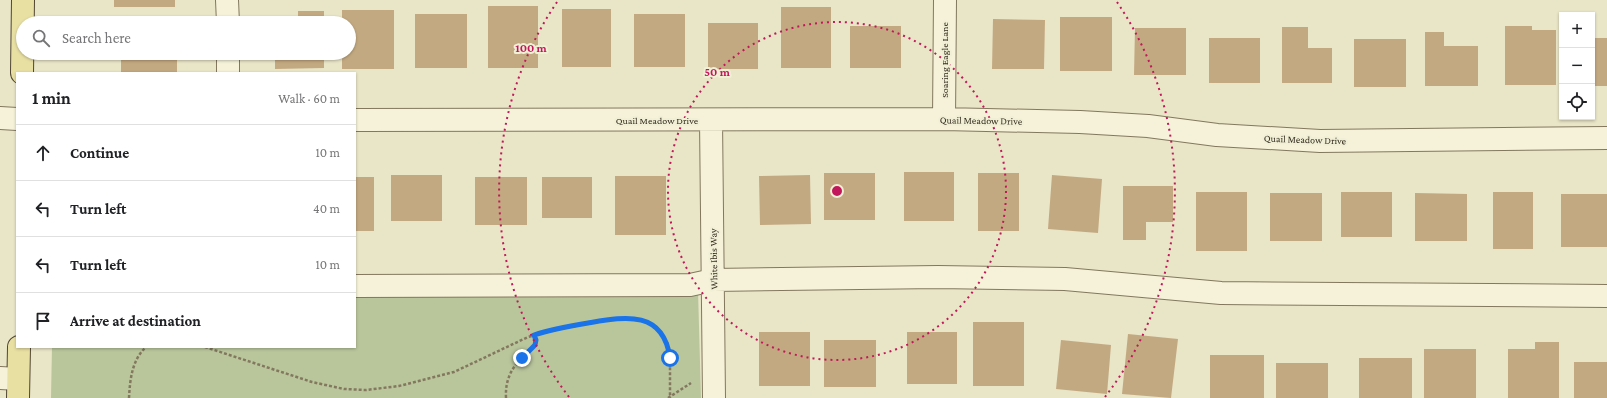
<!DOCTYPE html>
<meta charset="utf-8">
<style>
:root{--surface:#fff;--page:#f6f6f6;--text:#202124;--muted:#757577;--line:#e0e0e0}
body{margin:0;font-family:"Crimson Pro",serif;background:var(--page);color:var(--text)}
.controls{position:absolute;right:12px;top:12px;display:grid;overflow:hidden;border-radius:0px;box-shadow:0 1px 3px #0004}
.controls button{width:36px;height:36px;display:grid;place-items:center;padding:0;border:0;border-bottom:1px solid var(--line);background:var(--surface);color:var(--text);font:20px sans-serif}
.stop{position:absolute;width:12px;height:12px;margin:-9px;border:3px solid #1a73e8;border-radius:50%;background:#fff}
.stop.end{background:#1a73e8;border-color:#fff;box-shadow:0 1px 4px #0008}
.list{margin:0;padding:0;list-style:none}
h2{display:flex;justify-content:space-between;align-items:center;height:52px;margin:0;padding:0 16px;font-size:17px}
h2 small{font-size:13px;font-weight:400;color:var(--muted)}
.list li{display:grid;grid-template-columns:26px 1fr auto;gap:12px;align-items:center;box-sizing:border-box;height:56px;padding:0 16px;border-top:1px solid var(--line)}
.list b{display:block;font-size:15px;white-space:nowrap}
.list em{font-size:13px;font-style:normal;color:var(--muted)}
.icon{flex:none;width:22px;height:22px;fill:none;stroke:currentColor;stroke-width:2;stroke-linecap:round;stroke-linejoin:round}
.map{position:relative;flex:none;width:1607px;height:398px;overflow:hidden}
.search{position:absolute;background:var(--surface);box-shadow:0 1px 3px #0004;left:16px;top:16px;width:340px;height:44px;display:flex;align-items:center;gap:10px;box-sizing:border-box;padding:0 14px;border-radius:22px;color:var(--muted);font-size:15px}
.panel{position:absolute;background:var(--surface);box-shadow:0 1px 3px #0004;left:16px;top:72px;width:340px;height:276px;border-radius:0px}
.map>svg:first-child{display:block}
.green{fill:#b9c69c}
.building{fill:#c3a981}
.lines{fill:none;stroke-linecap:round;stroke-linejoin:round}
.minor-casing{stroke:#83785e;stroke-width:24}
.major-casing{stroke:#514632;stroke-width:24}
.path{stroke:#83785e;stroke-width:2.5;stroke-dasharray:3 2;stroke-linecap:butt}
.minor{stroke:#f5f2d9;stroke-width:22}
.major{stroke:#e8dfa3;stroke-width:22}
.route{stroke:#1a73e8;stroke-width:5}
.ring{fill:none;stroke:#c2185b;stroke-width:2;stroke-dasharray:2 4}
.labels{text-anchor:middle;stroke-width:4;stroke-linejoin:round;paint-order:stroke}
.street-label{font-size:10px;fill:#352e20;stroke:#f1efd5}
.centre{fill:#c2185b;stroke:#f1efd5;stroke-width:2}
.ring-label{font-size:12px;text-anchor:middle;font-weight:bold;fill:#c2185b;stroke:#f1efd5;stroke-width:4;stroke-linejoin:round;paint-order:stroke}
</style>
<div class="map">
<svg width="1607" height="398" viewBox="0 0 1607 398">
<rect width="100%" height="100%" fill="#e9e5c7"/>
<path class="green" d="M698,290L701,398H51L52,347H355V293Z"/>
<path class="building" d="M114,0H175V7H114Z
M488,6H538V68H488Z
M781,7H831V68H781Z
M562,9H611V67H562Z
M342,10H394V69H342V53H349V23H342Z
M298,11H324V23H298Z
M415,14H467V68H415Z
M634,14H685V67H634Z
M1060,17H1112V71H1060Z
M993,19L1045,20L1044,69H992Z
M708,23H758V69H708Z
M850,26H901V68H850Z
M1505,26H1532V30H1556V85H1505Z
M1282,27H1308V48H1332V83H1282Z
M1135,28H1186V75H1134Z
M1425,32H1444V46H1478V86H1425Z
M1209,38H1260V83H1209Z
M1592,38H1607V86H1592Z
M1354,39H1406V87H1354Z
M101,53H177V73H121V54H101Z
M275,53H324V68L275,69Z
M904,172H954V221H904Z
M824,173H875V220H824Z
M978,173H1019V231H978Z
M391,175H442V221H391Z
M810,175L811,224L760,225L759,176Z
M1052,175L1102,179L1098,233L1048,229Z
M615,176H666V235H615Z
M355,177H374V231H355Z
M475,177H527V225H475Z
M542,177H592V218H542Z
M1123,186H1173V222H1146V240H1123Z
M1196,192H1247V251H1196Z
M1341,192H1392V237H1341Z
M1493,192H1533V249H1493Z
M1270,193H1322V241H1270Z
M1415,193L1467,194V241H1415Z
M1561,194H1607V247H1561Z
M973,322H1024V386H973Z
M759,332H810V386H759Z
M907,332H957V384H907Z
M1128,334L1178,339L1171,398L1122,394Z
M824,340H876V387H824Z
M1061,340L1111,345L1107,394L1056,389Z
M1535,342H1559V398H1508V349H1535Z
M1424,349H1476V398H1424Z
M1210,355H1264V398H1210Z
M1359,358H1412V398H1359Z
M1574,362H1607V398H1574Z
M1276,363H1328V398H1276Z"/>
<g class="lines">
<g class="minor-casing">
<path id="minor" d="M227,0L228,23
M228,53V73
M0,118L17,119
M944,119L945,0
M355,120L944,119L1080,122L1148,126L1217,135L1320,141L1607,138
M711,120L714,398
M355,286L690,285L713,280L938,277L1065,279L1221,293L1607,296
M0,378L18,379"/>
</g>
<g class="major-casing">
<path id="major" d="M22,73L23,0
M18,398L19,347"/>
</g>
<path class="path" d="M205,347L312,382L344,389L366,390L399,386L454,372L528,337L549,331L612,319H636L648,322L657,328L667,342L670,358V398
M129,398C130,379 132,360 146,347
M506,398C505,379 512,366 527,353C529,351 534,347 536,344C537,341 535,338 534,335
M668,398L691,383"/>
<use href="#minor" class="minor"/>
<use href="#major" class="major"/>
</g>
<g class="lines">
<path class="route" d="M522,358L535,345L536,340L534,335C552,329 570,326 588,323C624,317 663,309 670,358"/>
</g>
<g class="ring">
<circle cx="837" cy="191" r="169"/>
<path d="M569 397A338 338 0 0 1 557 2M1117 2A338 338 0 0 1 1105 397"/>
</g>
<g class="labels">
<g class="street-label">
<text transform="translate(944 60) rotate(-90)" y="4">Soaring Eagle Lane</text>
<text x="657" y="124">Quail Meadow Drive</text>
<text transform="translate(981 120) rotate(1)" y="4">Quail Meadow Drive</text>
<text transform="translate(1305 139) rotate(2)" y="4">Quail Meadow Drive</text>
<text transform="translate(713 259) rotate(-91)" y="4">White Ibis Way</text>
</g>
</g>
<circle cx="837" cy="191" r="6" class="centre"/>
<g class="ring-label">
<text x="531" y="52">100 m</text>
<text x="717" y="76">50 m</text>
</g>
</svg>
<div class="controls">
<button>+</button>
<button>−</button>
<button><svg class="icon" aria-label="locate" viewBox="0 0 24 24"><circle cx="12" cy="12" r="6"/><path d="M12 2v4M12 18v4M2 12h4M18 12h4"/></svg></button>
</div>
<div class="stop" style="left:670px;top:358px"></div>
<div class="stop end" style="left:522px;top:358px"></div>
<div class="search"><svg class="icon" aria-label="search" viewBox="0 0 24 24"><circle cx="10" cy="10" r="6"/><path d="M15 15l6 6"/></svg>Search here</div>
<section class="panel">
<h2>1 min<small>Walk · 60 m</small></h2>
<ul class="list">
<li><svg class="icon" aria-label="ahead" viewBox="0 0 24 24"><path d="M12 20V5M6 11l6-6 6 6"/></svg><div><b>Continue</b></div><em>10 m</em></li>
<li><svg class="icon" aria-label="left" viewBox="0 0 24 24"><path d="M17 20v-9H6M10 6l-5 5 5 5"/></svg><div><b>Turn left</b></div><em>40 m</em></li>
<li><svg class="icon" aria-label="left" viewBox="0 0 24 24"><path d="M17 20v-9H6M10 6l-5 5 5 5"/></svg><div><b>Turn left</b></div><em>10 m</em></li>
<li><svg class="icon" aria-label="arrive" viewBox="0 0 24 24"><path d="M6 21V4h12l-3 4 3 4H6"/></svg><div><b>Arrive at destination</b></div></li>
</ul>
</section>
</div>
